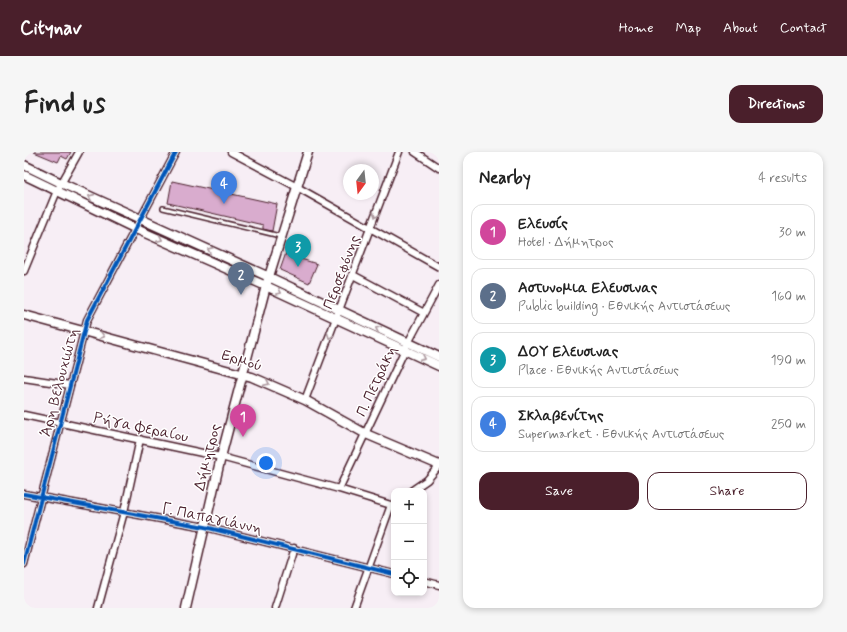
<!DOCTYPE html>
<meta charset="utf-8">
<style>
:root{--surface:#fff;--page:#f6f6f6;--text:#222;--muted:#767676;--line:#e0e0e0;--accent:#4a1f2b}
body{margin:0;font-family:Mynerve,sans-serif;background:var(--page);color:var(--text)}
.controls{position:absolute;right:12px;bottom:12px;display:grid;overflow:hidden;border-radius:8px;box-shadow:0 2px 6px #0003}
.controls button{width:36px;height:36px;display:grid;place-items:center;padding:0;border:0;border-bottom:1px solid var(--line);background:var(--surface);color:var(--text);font:20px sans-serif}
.compass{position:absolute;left:319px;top:12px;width:36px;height:36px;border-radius:50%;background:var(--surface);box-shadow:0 2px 6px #0003;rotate:195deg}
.you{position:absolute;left:242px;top:311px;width:14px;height:14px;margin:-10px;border:3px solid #fff;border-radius:50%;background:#1a73e8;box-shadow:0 0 0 6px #1a73e833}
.badge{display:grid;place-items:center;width:26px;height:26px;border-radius:50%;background:var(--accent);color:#fff;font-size:13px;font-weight:700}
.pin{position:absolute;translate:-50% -33px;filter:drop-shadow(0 1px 2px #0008)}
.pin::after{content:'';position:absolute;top:21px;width:14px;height:12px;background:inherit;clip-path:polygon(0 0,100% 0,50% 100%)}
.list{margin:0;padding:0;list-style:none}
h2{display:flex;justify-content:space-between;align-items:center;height:52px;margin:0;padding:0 16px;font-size:17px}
h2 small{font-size:13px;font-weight:400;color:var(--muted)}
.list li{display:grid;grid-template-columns:26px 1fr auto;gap:12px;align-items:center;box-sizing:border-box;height:56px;margin:0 8px 8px;padding:0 8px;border:1px solid var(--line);border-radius:12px}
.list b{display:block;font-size:15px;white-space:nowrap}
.list p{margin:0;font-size:13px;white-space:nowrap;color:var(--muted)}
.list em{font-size:13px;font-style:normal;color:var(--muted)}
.actions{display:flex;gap:8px;padding:12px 16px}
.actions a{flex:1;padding:9px 0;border:1px solid var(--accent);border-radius:12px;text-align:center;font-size:14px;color:var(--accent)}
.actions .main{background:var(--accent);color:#fff}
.icon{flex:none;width:22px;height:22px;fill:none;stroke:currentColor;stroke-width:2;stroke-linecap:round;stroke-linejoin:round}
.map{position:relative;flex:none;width:415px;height:456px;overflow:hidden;border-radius:12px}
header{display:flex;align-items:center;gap:24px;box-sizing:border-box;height:56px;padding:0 20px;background:var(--accent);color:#fff}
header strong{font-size:19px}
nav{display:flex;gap:22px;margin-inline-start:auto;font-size:14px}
.intro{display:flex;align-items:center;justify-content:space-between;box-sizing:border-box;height:96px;padding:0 24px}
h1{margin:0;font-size:28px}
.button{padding:10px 18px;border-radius:12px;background:var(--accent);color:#fff;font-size:14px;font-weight:700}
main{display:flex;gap:24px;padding:0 24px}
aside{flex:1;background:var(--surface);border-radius:12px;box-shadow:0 2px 6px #0003}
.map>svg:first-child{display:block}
.building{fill:#d9acce;stroke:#4a1f2b}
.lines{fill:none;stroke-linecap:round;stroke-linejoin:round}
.lane-casing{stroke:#4a1f2b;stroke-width:6}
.street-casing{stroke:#4a1f2b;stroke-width:9}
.secondary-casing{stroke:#4a1f2b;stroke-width:11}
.lane{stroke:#fff;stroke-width:3}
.street{stroke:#fff;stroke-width:6}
.secondary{stroke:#fff;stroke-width:8}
.cycleway-casing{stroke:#fff;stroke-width:6}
.cycleway{stroke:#0057b8;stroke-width:4}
.oneway{stroke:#ae9aa0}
.labels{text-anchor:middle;stroke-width:3;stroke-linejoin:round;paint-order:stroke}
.street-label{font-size:15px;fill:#4a1f2b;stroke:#fff}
</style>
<header>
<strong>Citynav</strong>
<nav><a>Home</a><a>Map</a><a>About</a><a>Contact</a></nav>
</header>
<div class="intro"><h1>Find us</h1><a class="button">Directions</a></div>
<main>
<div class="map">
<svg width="415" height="456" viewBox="0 0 415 456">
<rect width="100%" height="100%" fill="#f7eef5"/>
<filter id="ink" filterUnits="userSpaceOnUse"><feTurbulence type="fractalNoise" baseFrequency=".025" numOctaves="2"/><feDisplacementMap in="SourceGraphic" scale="8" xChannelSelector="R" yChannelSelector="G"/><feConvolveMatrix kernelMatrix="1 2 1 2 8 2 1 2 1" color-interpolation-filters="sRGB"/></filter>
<g filter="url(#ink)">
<path class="building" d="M10,0H47L43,7L37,4L34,10Z
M148,29L253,52L248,79L239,77V73L144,51Z
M263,98L278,103L277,107L293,112L285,131L256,118Z"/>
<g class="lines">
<g class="lane-casing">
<path id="lane" d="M139,56L256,84"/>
</g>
<g class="street-casing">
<path id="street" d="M207,0L273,35L415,115
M391,0L415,16
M0,119L33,39L55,0
M329,123L400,161
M0,226L46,233
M281,248L375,0
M0,263L197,305L315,337L367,353
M315,337L384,191L415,133
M387,339L403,328L415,314
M0,342L181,375L370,422
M0,412L63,168L152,0
M400,429L415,433
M74,456L100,360L116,287
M251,456L270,396
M330,456L367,353"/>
</g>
<g class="secondary-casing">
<path id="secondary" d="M0,13L37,31L245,125L415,205
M0,23L112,77L242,134L415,214
M0,163L228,225L281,248L342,282L415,313
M162,456L197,305L242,134L284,0"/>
</g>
<use href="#lane" class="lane"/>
<use href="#street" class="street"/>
<use href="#secondary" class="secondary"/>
<g class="cycleway-casing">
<path id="cycleway" d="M0,342L181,375L370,422
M0,412L63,168L152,0"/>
</g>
<use href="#cycleway" class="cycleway"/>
</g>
<defs><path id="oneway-chevron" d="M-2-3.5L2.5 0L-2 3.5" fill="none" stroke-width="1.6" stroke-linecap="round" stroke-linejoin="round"/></defs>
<g class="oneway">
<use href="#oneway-chevron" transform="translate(67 45) rotate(-156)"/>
<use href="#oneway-chevron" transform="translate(352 63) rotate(110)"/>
<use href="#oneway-chevron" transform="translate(136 87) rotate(24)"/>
<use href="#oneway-chevron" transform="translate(186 98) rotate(-156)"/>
<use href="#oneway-chevron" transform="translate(255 140) rotate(25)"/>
<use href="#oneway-chevron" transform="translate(354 177) rotate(-155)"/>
<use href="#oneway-chevron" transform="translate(78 184) rotate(15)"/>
<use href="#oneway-chevron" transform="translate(306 184) rotate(111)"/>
<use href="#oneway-chevron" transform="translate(399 206) rotate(24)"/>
<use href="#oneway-chevron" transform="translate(243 231) rotate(24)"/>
</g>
</g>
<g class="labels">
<g class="street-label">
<text transform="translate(317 120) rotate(-69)" y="5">Περσεφόνης</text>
<text transform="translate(218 208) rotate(17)" y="5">Ερμού</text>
<text transform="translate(352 229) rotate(-65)" y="5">Π. Πετράκη</text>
<text transform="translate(35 230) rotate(-75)" y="5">Άρη Βελουχιώτη</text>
<text transform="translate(117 275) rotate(12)" y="5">Ρήγα Φεραίου</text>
<text transform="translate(183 305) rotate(-76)" y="5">Δήμητρος</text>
<text transform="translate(188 366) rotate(12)" y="5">Γ. Παπαγιάννη</text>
</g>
</g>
</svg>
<div class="controls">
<button>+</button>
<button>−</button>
<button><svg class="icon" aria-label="locate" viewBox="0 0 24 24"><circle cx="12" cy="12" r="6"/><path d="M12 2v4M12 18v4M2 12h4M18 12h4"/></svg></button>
</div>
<svg class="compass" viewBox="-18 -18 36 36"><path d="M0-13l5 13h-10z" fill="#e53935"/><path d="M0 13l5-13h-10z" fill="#767676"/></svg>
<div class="you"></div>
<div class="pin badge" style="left:219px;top:285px;background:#d1479c">1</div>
<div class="pin badge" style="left:217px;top:143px;background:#5c6f8a">2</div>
<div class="pin badge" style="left:274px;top:115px;background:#0f9aa8">3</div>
<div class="pin badge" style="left:200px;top:52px;background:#3f7fe0">4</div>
</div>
<aside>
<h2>Nearby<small>4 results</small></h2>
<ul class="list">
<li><span class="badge" style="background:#d1479c">1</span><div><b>Ελευσίς</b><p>Hotel · Δήμητρος</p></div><em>30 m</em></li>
<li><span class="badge" style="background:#5c6f8a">2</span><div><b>Αστυνομια Ελευσινας</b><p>Public building · Εθνικής Αντιστάσεως</p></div><em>160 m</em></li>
<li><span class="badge" style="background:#0f9aa8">3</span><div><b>ΔΟΥ Ελευσινας</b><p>Place · Εθνικής Αντιστάσεως</p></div><em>190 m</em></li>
<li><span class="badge" style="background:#3f7fe0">4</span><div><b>Σκλαβενίτης</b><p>Supermarket · Εθνικής Αντιστάσεως</p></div><em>250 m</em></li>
</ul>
<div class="actions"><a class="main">Save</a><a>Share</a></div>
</aside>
</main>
